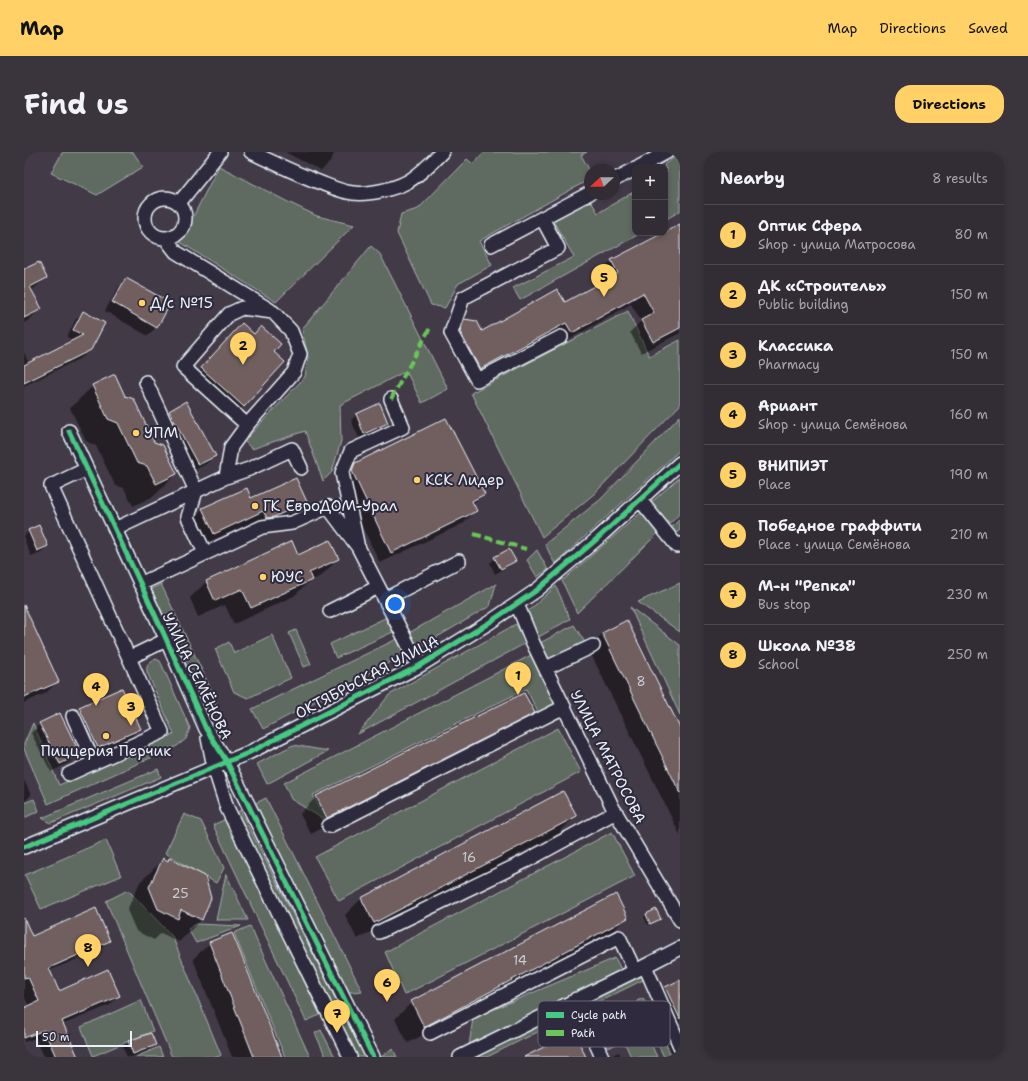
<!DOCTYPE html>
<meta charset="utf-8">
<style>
:root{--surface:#322c35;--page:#3a343d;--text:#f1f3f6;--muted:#a8a7ad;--line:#4d4850;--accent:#ffd166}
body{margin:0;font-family:"Shantell Sans",sans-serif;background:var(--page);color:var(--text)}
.controls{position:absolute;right:12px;top:12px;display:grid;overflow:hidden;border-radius:8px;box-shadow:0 2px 6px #0003}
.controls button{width:36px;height:36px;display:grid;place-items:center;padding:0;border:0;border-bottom:1px solid var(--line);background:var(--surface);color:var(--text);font:20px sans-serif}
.compass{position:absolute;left:560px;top:12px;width:36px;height:36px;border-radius:50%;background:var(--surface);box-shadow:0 2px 6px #0003;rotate:248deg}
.scale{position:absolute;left:12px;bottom:10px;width:96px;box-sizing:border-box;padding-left:4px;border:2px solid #e8f1f8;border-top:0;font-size:11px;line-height:14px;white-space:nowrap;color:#e8f1f8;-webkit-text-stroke:3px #2f2a3d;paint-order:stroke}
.you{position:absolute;left:371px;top:452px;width:14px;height:14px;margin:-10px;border:3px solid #fff;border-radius:50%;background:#1a73e8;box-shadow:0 0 0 6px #1a73e833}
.badge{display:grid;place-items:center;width:26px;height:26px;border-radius:50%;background:var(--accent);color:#111;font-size:13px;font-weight:700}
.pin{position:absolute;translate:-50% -33px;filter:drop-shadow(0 1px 2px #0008)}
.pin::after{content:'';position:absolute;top:21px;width:14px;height:12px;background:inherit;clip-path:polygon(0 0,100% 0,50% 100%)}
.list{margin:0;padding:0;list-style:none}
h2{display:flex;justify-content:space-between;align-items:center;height:52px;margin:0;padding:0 16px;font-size:17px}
h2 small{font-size:13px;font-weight:400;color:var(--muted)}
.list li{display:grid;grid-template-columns:26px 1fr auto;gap:12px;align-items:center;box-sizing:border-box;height:60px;padding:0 16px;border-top:1px solid var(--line)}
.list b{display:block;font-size:15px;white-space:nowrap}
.list p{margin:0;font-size:13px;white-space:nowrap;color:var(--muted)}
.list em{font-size:13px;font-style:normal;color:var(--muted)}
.map{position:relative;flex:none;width:656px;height:905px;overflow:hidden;border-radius:16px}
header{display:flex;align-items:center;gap:24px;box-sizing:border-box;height:56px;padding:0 20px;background:var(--accent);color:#111}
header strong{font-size:19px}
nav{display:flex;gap:22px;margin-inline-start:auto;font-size:14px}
.intro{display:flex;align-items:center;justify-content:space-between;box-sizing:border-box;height:96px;padding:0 24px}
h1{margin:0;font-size:28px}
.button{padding:10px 18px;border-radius:16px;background:var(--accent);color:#111;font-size:14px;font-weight:700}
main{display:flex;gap:24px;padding:0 24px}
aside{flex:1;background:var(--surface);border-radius:16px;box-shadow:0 2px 6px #0003}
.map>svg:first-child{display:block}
.green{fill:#5f6b60;stroke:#a4aeac}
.shadow{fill:#0007}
.building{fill:#715f5e;stroke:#e8f1f8}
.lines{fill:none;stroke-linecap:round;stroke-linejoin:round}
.minor-casing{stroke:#e8f1f8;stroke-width:16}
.minor{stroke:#2f2a3d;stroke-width:13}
.quiet{stroke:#6ac65a;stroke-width:4;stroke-dasharray:8 4;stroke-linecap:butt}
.cycleway-casing{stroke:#2f2a3d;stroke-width:8}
.cycleway{stroke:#46c982;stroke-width:5}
.poi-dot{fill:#ffd166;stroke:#2f2a3d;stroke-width:1.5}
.labels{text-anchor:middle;stroke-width:4;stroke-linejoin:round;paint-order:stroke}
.number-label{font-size:13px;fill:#caccd2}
.poi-label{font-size:15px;fill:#e8f1f8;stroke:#2f2a3d;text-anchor:start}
.street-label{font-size:15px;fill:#e8f1f8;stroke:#2f2a3d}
.key{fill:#2f2a3d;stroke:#666675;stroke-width:1}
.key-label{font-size:11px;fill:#e8f1f8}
</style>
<header>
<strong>Map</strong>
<nav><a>Map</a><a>Directions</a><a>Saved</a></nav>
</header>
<div class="intro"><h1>Find us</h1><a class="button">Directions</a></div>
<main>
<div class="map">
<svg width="656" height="905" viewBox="0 0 656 905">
<rect width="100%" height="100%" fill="#433a47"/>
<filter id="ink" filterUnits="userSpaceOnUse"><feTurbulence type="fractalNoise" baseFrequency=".025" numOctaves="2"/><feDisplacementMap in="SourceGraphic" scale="8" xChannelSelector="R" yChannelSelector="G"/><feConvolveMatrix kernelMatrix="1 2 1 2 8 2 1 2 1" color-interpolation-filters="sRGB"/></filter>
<g filter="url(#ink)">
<path class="green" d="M40,0H109L119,15L73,43L27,21L38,1Z
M460,0H563L557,3L566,19V27L455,89L468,113L434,132L421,156L407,153L373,81L377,62L394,57L443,7L449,12Z
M656,1V59L641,68V21L643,20L640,13Z
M195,14L262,49L293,64L330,73L252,150L156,90Z
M611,39V81H617L496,148L489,136L550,105L528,67L565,46L574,61Z
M347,94L356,102L424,237L398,251L382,219L316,253L317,289L308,320L299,329L281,279L228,297L220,289L281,225L284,206L278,177Z
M604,159L625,204L656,188V253L571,341L518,385L447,241Z
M656,264V298L531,412L521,392L577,347Z
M656,325V361L642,376L623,354Z
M619,359L635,380L553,461L538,429Z
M656,367V378L648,385L644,379Z
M513,398L524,418L513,425L503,408Z
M656,431V480L614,450Z
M137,432L192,548L191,557L185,563L127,437Z
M472,432L466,454L391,498L383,482Z
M532,434L546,467L513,486L502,461Z
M606,455L656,493V563Z
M361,466L369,480L312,506L306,492Z
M492,472L502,491L334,582L365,543Z
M550,473L562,492L525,510L516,491Z
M272,478L287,512L280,515L265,481Z
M248,483L267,526L224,546L210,540L191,497L205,490L210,501Z
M373,487L380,503L239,577L228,557Z
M511,501L534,551L515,562L502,537L289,643L302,669L267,647L260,631Z
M132,507L136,509L138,513L166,576L162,587L153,594L24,652L0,597V592L9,571L35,633L150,582L123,520C122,513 125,509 132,507Z
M534,576L557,620L315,749L291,705Z
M269,593L304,599L243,632L233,612Z
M134,617L137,625L27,671L18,666Z
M242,646L338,839L318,841L230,652Z
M10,647L15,659L0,666V651Z
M216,658L341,905H333L213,661Z
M160,662L177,669L200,716L192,731L141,701Z
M204,666L296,863L282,869L189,673Z
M588,680L611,724L380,843L361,800Z
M82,688L97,724L17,757L1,723Z
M202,722L224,768H192Z
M104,738L148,784L197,903L194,905H148L82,749Z
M172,772L217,774L172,791L164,777Z
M226,774L286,905H261L210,781Z
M591,806L598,819L445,894L449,866Z
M620,820L623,826L463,905H449Z
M619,846L648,905H640L613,849Z
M117,848L129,879L69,904L57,875Z
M608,851L633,905H607L587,860Z
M584,861L597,890L584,896L571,867Z
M297,878L311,905H302L291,881Z
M135,895L139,905H112Z
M369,897L373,905H357Z"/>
<path class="shadow" d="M261,0H311L306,10L297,19Z
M656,73V181L617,201L606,180L617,169L607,152L537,192L530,182L444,227L425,192L429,180L440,169L457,181L541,151L581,129L576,120L587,109Z
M0,118L22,126L7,139L16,157L5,168L0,171Z
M103,127L132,175L124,184L81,159L94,136Z
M59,160L66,197L59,205L0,234V200L5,212L50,189L43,185L52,167Z
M218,172L248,200L220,254L208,266L167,228Z
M69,234L129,291L152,322L130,344L109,354L100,336L91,333L72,294L62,289L46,256Z
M162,251L191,304L182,312L165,321L137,269L145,260Z
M332,263L363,271L358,276L335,286L327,268Z
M331,312L459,342L448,353L451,359L440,371L356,411L317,331L320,324Z
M222,337L227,347L282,350L270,361L237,376L231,377L228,370L178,393L167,369L178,357Z
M5,379L23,394L17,400L7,404L0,387V384Z
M273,404L314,407L297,424L286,429L270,444L210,472L201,453L174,465L166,446L182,430Z
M471,406L491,408L485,414L471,422L466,411Z
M0,455L33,530L22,541L0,551Z
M603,470L656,578V683L564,496L578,482Z
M500,542L510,561L493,577L287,682L276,662L292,645Z
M56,556L115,576L107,585L65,604L47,564Z
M16,572L55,602L46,610L27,620L7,581Z
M0,628L7,643L0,650Z
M551,664L535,681L333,787L321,763L337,747Z
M145,707L177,768L155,790L137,781L130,788L112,779L103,758L116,730L139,708L143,710Z
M592,744L602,766L586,782L384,891L371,867L388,850Z
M623,762L636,767L624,773L620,765Z
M0,773L8,786L85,788L77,797L25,819L34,840L95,844L86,853L38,873L52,905H20L12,886L0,890V857L5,855L0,844Z
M186,791L257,905H208L169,807Z
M656,829V905H650L625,853L641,836Z
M105,890L130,893L125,898L108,905H103L99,896Z
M595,900L597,905H586L587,904Z"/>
<path class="building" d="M656,72V176L629,190L617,168L630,161L619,141L548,181L542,171L456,217L436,180L440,167L453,169L458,179L533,137L541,150L594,121L587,108L639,81H641V80Z
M15,110L23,126L6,135L18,157L0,166V117Z
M102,126L147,151L133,176L88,150Z
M59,159L81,171L67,198L0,231V213L59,183L49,178Z
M218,171L230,182L237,174L257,192L250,200L261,210L220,255L177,216Z
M91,222L101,244L110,247L130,290L139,293L153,322L132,332L123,314L113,311L94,271L84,267L68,233Z
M162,249L192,304L174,313L145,259Z
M356,251L364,271L340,282L332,262Z
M422,266L461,342L448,349L453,359L367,401L328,319L331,311Z
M272,326L283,350L250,365L243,366L239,359L190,382L178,356L223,336L227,346Z
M15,373L24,394L13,399L4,378Z
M306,388L315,407L285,421L288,428L227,456L218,437L191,449L182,429L268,389L274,403Z
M485,397L492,409L477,417L470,405Z
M0,453L35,530L0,545Z
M603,468L656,576V641L578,481Z
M98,536L117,577L74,596L55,555Z
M500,541L511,561L303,666L292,644Z
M36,561L56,602L36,612L15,571Z
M539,639L553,664L350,771L337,746Z
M139,706L144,709L145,706L181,724L187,746L178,768L157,758L154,767L134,757L125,735Z
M592,742L604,766L400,875L387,849Z
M72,756L86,789L25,816L35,839L84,817L96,844L38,869L54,905H32L20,878L0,886V856L15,849L4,825L0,826V766L8,784Z
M632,757L637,767L626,772L622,762Z
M208,781L212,790L258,905H230L185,790Z
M656,828V867L641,835Z
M550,880L562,905H500Z
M127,881L132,893L109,902L104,889Z"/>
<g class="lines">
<g class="minor-casing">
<path id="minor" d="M227,0C250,11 273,22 297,31C307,35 318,40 329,41C344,43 370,37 383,30C396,23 408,10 418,0
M615,15L643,0
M590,28L611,17
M121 66a20 20 0 1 1 40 0a20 20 0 1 1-40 0Z
M155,51L196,0
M518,66L534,96L439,146L427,181L453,228L537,185
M142,87L152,100L246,158
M467,93L566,41
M122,230L172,339L164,365L181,401
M45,279L139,480L182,577L203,610L349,905
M63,317L27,334L105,506
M202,325L207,295L223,273L270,220L276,202L267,179L249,160L218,156L205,162L159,215L223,273
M616,348L653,394L656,392
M91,377L202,325L225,317L268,297L277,316
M333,391L318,321L327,299L379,275L367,247
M116,432L238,375L268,371L304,355L334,395L395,514
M361,447L435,409
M493,452L509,491L589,656L656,768
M306,459L354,435
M522,516L569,494
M49,564L70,611
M184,586L190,615L203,656L326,905
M45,622L138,580L105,506L142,488
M305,674L540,555
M0,695L224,601L395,514L463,472L513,438L574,386L656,311
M355,780L502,709L592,660
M621,814L656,894
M552,847L578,905
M406,881L595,785L611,819
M436,905L621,814L656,796"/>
</g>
<use href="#minor" class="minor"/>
<path class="quiet" d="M367,247L406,176
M450,382L502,397"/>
<g class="cycleway-casing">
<path id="cycleway" d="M45,279L139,480L182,577L203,610L349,905
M0,695L224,601L395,514L463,472L513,438L574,386L656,311"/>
</g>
<use href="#cycleway" class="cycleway"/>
</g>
</g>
<g class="poi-dot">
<circle cx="118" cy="151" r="4"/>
<circle cx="112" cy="281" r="4"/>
<circle cx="393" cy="328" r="4"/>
<circle cx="231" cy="354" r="4"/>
<circle cx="239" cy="425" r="4"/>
<circle cx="82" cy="584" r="4"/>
</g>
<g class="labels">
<g class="number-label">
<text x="617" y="534">8</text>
<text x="445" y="710">16</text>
<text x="156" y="746">25</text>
<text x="496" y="813">14</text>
</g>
<g class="poi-label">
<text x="126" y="156">Д/с №15</text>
<text x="120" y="286">УПМ</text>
<text x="401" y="333">КСК Лидер</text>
<text x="239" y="359">ГК ЕвроДОМ-Урал</text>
<text x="247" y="430">ЮУС</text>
<text x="82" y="604" text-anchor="middle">Пиццерия Перчик</text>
</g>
<g class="street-label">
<text transform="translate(173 524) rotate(64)" y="5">УЛИЦА СЕМЁНОВА</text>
<text transform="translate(343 525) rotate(-28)" y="5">ОКТЯБРЬСКАЯ УЛИЦА</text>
<text transform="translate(584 605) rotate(63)" y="5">УЛИЦА МАТРОСОВА</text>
</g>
</g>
<rect x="514" y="849" width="132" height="46" rx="6" class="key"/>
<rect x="522" y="860" width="18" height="6" fill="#46c982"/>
<rect x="522" y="878" width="18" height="6" fill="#6ac65a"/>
<g class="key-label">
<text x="547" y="867">Cycle path</text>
<text x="547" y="885">Path</text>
</g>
</svg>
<div class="controls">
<button>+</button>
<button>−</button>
</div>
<svg class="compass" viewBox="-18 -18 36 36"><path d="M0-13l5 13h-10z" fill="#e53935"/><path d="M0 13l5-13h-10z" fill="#a8a7ad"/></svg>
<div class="scale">50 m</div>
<div class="you"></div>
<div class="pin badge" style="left:494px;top:543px">1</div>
<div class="pin badge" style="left:219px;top:213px">2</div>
<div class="pin badge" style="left:107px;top:574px">3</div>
<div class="pin badge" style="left:72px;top:554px">4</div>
<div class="pin badge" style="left:580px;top:145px">5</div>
<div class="pin badge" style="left:363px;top:850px">6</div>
<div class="pin badge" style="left:313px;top:881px">7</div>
<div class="pin badge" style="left:64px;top:815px">8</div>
</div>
<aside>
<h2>Nearby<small>8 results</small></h2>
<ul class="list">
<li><span class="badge">1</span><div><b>Оптик Сфера</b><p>Shop · улица Матросова</p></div><em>80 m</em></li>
<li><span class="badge">2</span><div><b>ДК «Строитель»</b><p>Public building</p></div><em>150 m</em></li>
<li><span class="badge">3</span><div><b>Классика</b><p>Pharmacy</p></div><em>150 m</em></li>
<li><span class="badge">4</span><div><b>Ариант</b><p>Shop · улица Семёнова</p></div><em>160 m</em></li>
<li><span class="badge">5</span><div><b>ВНИПИЭТ</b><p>Place</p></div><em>190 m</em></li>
<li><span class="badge">6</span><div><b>Победное граффити</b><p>Place · улица Семёнова</p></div><em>210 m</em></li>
<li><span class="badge">7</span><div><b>М-н &quot;Репка&quot;</b><p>Bus stop</p></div><em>230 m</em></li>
<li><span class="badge">8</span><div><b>Школа №38</b><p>School</p></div><em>250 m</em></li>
</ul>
</aside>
</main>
